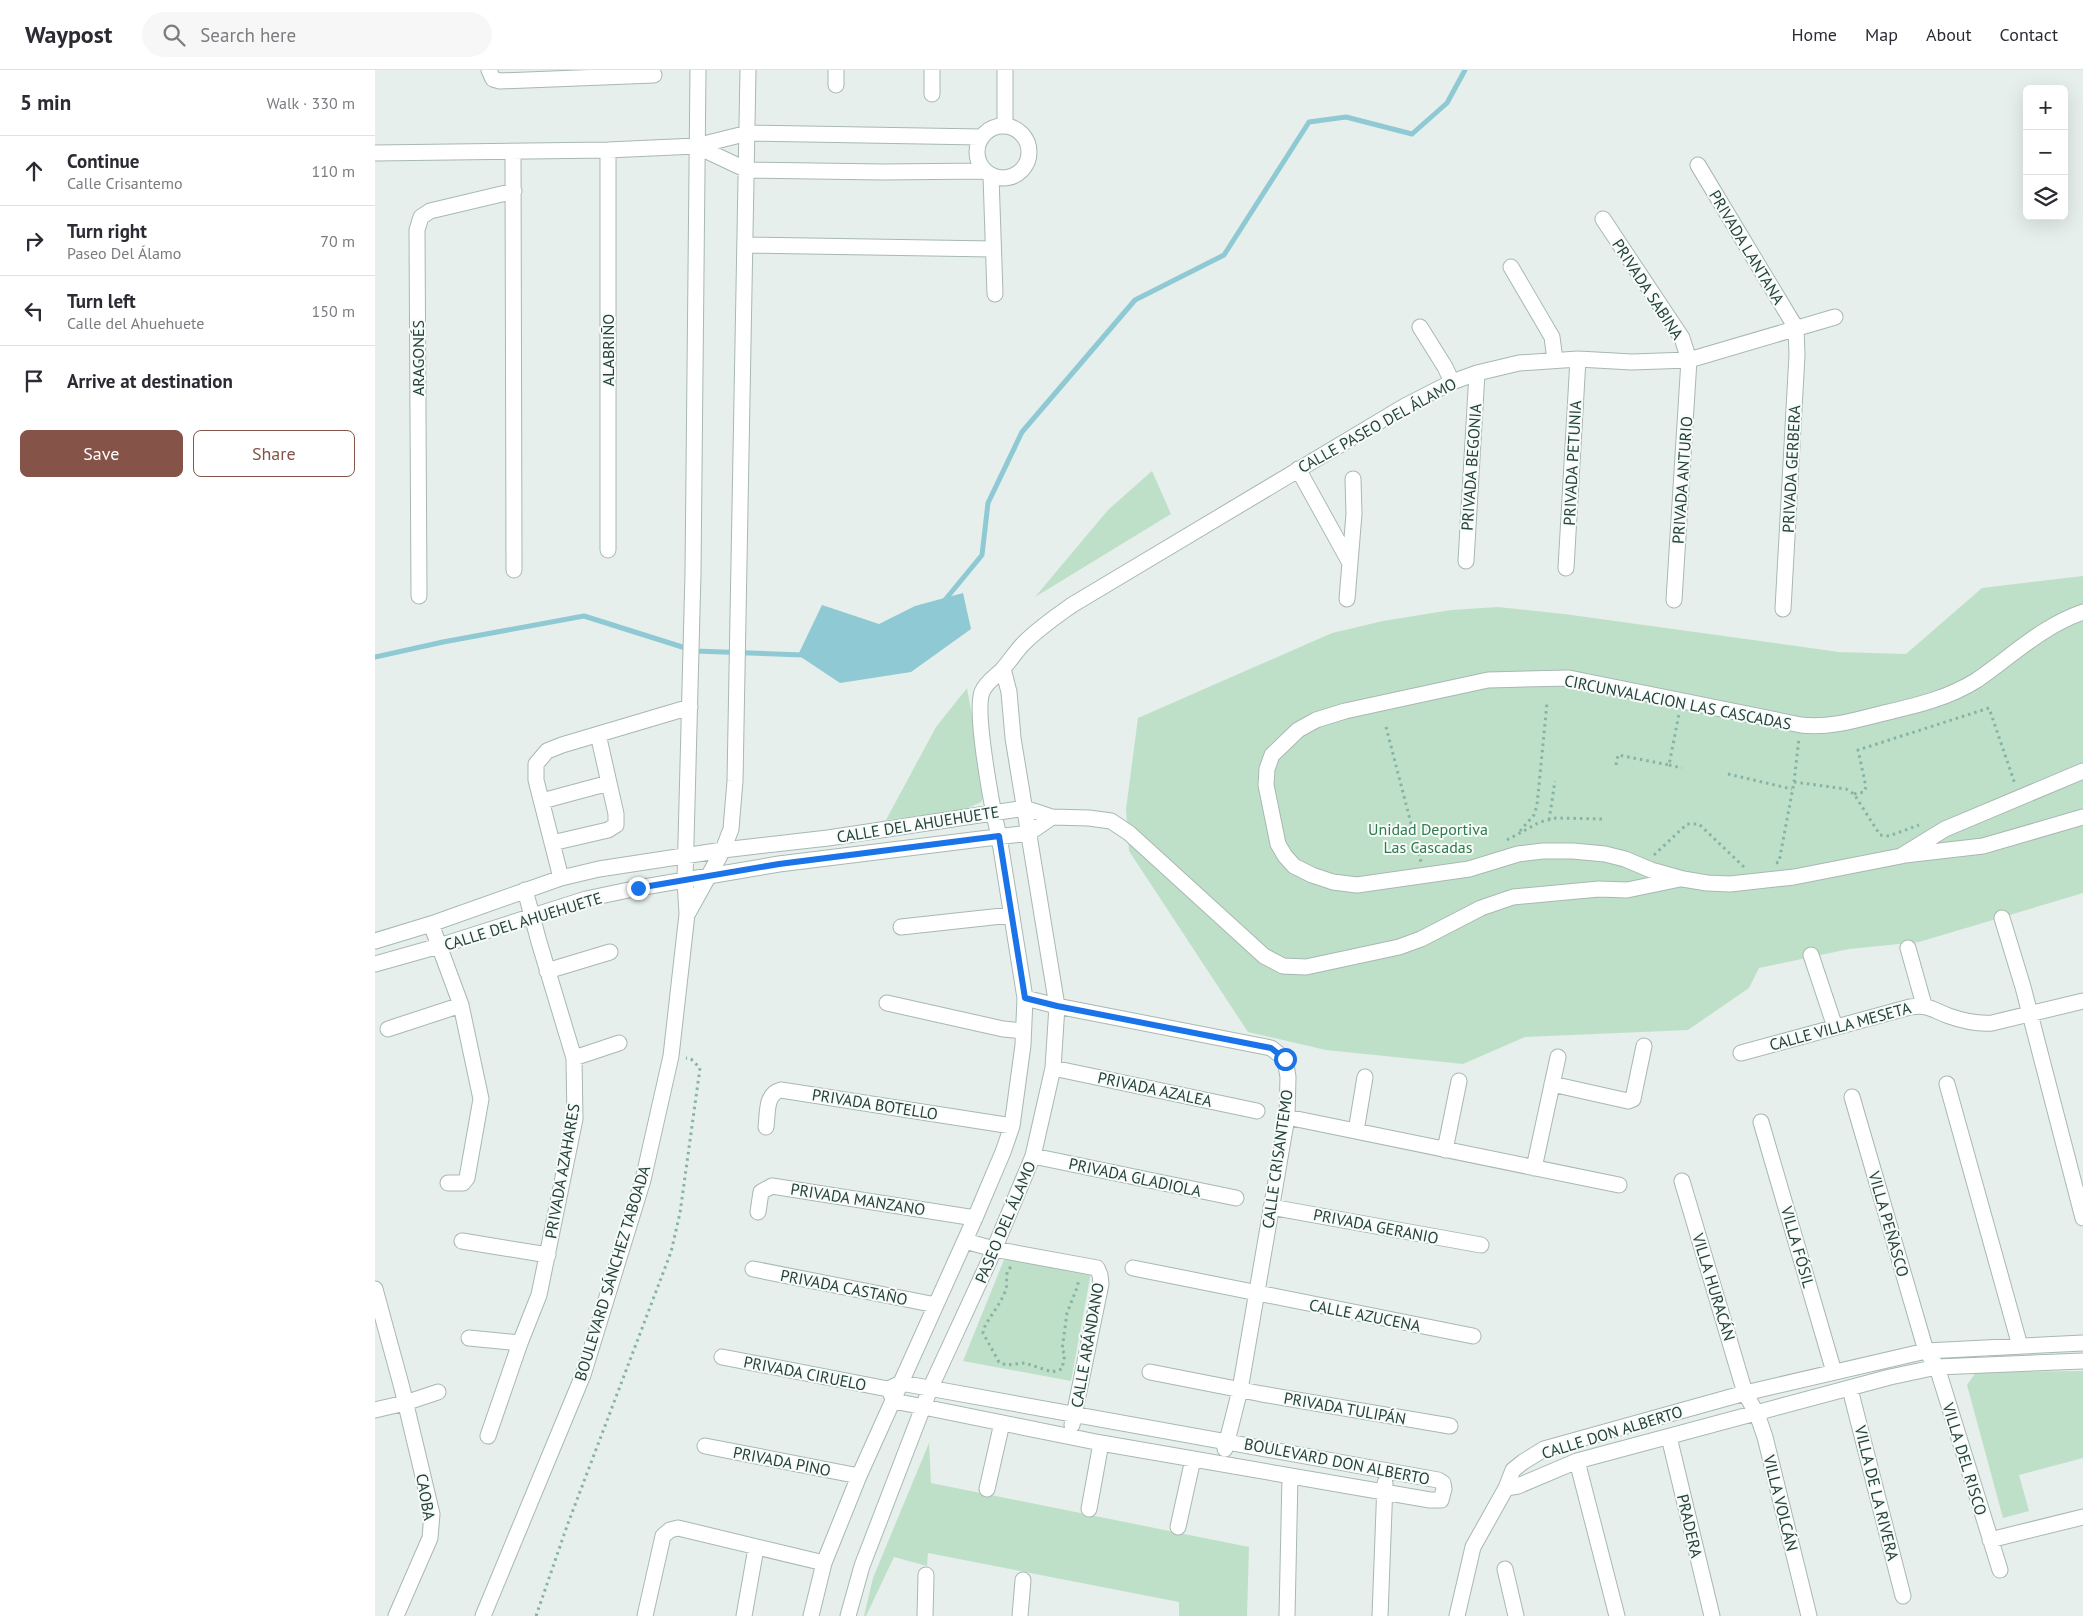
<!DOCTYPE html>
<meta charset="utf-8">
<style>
:root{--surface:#fff;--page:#f7f7f7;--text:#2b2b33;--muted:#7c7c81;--line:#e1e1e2;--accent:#855347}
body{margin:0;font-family:"PT Sans",sans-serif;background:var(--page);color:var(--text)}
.controls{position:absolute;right:15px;top:15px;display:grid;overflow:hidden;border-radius:8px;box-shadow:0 5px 20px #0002}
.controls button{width:45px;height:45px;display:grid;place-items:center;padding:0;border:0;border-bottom:1px solid var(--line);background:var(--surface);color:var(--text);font:25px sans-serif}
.stop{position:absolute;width:15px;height:15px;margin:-11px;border:4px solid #1a73e8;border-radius:50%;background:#fff}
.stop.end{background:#1a73e8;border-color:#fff;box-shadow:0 1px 5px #0008}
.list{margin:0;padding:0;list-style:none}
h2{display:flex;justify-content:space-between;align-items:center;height:65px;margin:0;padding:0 20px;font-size:21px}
h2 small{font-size:16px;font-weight:400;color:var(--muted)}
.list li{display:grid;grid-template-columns:32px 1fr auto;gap:15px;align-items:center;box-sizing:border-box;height:70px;padding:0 20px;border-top:1px solid var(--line)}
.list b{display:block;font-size:19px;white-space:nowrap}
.list p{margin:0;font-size:16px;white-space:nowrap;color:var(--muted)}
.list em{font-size:16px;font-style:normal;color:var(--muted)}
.actions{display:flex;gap:10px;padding:15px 20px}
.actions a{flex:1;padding:11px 0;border:1px solid var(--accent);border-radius:8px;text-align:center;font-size:18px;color:var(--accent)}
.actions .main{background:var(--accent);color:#fff}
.icon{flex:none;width:28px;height:28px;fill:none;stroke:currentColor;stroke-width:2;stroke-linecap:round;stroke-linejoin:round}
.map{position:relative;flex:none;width:1708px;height:1546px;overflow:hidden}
header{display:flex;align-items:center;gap:30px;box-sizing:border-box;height:70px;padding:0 25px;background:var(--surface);border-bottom:1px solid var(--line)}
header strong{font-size:24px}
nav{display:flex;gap:28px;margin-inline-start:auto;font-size:18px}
.search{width:350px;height:45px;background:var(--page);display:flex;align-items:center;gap:12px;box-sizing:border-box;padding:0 18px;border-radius:28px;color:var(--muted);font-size:19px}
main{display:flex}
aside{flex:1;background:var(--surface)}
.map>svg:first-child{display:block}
.green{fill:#bfe0c8}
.water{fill:#8ec9d4}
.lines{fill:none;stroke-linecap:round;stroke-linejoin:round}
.stream{stroke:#8ec9d4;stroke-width:5}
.minor-casing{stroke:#a8b8b2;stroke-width:17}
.path{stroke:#86b3a5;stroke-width:3;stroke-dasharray:2.5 4;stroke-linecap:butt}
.minor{stroke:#fff;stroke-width:15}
.route{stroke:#1a73e8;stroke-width:6}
.labels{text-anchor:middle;stroke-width:4;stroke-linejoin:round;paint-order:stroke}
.street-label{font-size:16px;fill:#24423a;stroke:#f7fbf9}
.park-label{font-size:16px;fill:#2d7a4b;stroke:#f7fbf9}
</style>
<header>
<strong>Waypost</strong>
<div class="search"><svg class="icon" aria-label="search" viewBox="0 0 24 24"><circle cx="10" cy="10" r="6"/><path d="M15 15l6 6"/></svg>Search here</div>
<nav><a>Home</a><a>Map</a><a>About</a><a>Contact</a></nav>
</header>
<main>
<aside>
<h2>5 min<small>Walk · 330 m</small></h2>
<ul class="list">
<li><svg class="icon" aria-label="ahead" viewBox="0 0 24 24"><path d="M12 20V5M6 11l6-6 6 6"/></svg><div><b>Continue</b><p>Calle Crisantemo</p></div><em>110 m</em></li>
<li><svg class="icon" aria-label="right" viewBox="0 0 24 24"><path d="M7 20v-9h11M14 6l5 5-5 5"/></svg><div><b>Turn right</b><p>Paseo Del Álamo</p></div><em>70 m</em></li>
<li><svg class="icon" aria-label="left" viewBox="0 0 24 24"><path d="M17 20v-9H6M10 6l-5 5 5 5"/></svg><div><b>Turn left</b><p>Calle del Ahuehuete</p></div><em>150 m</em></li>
<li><svg class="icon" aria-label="arrive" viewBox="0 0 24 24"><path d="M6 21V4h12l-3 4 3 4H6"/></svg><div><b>Arrive at destination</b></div></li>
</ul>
<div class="actions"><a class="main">Save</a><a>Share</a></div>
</aside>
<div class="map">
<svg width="1708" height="1546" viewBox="0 0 1708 1546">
<rect width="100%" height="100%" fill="#e6efeb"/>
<path class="green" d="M777,401L796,444L660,527L733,440Z
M1708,506V823L1544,872L1474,879L1384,898L1374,918L1313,960L1150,967L1088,994L951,980L873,962L754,781L751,739L763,648L957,563L1008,551L1076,540L1123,537L1189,544L1464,582L1531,584L1607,518Z
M592,618L611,723L606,732L589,740L511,750L561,657Z
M635,1175L718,1192L696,1311L588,1291Z
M1708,1301V1388L1644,1405L1654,1441L1628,1448L1592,1315L1601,1302Z
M554,1373L556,1413L874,1477L872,1546H804V1532L553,1483L552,1496L519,1487L491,1546H489L498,1508Z"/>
<path class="water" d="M588,523L596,559L536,602L465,613L423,585L447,535L504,554L540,536Z"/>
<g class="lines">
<path class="stream" d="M570,530L607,485L613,433L647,362L760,230L849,185L934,52L971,47L1037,64L1072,33L1090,0
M0,587L68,572L209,546L320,581L428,585"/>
<g class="minor-casing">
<path id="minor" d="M114,0L118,9L125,11L279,5
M630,0V56
M461,15V0
M557,24V0
M602 82a26 26 0 1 1 52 0a26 26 0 1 1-52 0Z
M321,76L372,100L508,102L608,101
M138,82L139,500
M0,83L233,80L321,76L373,63L606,67
M1323,95L1421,258L1422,285L1408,539
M616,106L620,224
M1228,149L1307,268L1314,290L1299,530
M370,175L618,179
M1136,197L1177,267L1180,290
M1045,257L1070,297L1077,312
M923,399L975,493
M233,480V80
M1091,491L1102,303
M1191,498L1203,289
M44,526L42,160L46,147L55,141L139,121
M972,529L979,444L978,409
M1708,542C1667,556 1637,586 1602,610C1572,629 1539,636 1505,644C1478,651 1453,658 1426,655L1194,608L1113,610L970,641L941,650L923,660L897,685L892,699L891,715L903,774L910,786L919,796L937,805L958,812L982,815L1094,799L1143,784L1168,781H1198L1230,784L1250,789L1276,800L1308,809L1332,813L1355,814L1419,807L1526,786L1570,759L1708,701
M167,731L234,713
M177,773L233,760L241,755V744L223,664
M1530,785L1608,776L1708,747
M186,808L161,710V694L172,681L187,675L315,637
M313,843L348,780L356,759L360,711L373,0
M1627,848L1648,917L1708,1148
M56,854L86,935L106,1029L92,1108L88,1113H73
M526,857L636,845
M0,871L56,854L186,808L224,799L348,780L453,768L650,738L677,747L714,748L736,751L754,763L889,886L908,896L931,897L1024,877L1046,869L1106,838L1138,827L1224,819L1252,820L1305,809
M1533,878L1549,935
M1436,885L1460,957
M0,894L64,876L211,829L263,818L404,794L654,763L677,747
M172,901L235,882
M650,928L682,936L896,978L910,989L913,1007L912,1047L865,1320L850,1379
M512,933L628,959L648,961
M13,959L86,935
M1366,983L1535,937C1554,934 1557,940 1574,946C1588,951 1602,954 1617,953L1708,931
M199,988L244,973
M678,998L882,1041
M1177,1014L1253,1031L1258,1029L1259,1024L1269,976
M1572,1014L1645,1276
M1477,1027L1551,1281L1562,1297L1625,1500
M912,1047L1244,1115
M1386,1052L1459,1302
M391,1057C393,1043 390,1024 406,1020L637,1056
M981,1061L990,1007
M1070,1080L1084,1011
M658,1086L861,1128
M1159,1098L1183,987
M1307,1111L1370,1323L1382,1344L1390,1367L1434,1546
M896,1137L1106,1175
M383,1142L386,1122L397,1116L600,1148
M87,1171L173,1185
M590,1171L619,1179L722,1198L725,1205L726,1214L697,1355
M758,1198L1098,1266
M378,1199L561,1235
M0,1219L27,1318L57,1444L55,1468L21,1546
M94,1268L145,1273
M1708,1273L1551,1281L1370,1323L1169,1379L1148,1392L1138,1400L1131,1418L1143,1416L1202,1391L1515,1307L1562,1297L1708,1291
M347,1287L513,1319L526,1313L1063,1410L1068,1413L1069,1419L1066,1430H1055L726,1373L519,1331L515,1322
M775,1302L887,1324L1075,1356
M1475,1319L1528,1526
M0,1340L30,1333L63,1322
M113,1366L145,1273L164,1225L200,1049L199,988L164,872L150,820
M1294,1367L1337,1546
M330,1376L484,1406
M1202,1391L1242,1546
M612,1419L627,1353
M714,1439L726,1373
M803,1457L818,1389
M1615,1470L1708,1447
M1130,1499L1141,1546
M108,1546L208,1305L268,1110L296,986L312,844L310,810L318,503L323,0
M270,1546L288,1466L295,1460L303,1458L449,1493
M369,1546L381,1478
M436,1546L449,1493L484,1406L600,1148L628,1082L637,1056L648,975L650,928L624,766C618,742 599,643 607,622C611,612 620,607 627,600C635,591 641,581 649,573C664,558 680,547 697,535L1030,336L1077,312L1102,303L1144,293L1203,289L1257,292L1314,290L1460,247
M473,1546L487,1496L555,1319L615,1189L658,1086L678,998L682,936L638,668L634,622L628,599
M550,1546L551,1505
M645,1546L648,1510
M912,1546L915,1406
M1005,1546L1010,1413
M1082,1546L1098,1477L1131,1418"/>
</g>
<path class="path" d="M1011,657L1046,792
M1241,695L1243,685L1294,695L1304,644
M1294,695L1307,698
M1353,704L1417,719
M1419,712L1471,719L1479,724L1505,765L1514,766L1544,755
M1479,724L1489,722L1491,717L1483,680L1614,638L1640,714
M1174,750L1180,711
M1145,761L1159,745L1162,735L1172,633
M1132,770L1165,752L1181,748L1230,749
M1279,785L1312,754H1324L1370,798
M1401,793L1404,792L1419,712L1424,668
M636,1197C629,1203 633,1211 631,1219C626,1234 616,1244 609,1258L608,1263L624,1292L631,1295L650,1293L677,1302L687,1299L690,1284L687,1280L692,1243L703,1215V1209
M161,1546L192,1456L296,1182L305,1143L325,998L316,989L311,988"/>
<use href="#minor" class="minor"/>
</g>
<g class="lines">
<path class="route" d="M263,818L404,794L624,766L650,928L682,936L896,978L910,989"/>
</g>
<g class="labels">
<g class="street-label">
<text transform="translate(1372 177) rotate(59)" y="6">PRIVADA LANTANA</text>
<text transform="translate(1273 219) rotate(57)" y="6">PRIVADA SABINA</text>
<text transform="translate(233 280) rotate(-90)" y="6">ALABRIÑO</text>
<text transform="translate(43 288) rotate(-90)" y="6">ARAGONÉS</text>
<text transform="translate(1002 355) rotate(-29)" y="6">CALLE PASEO DEL ÁLAMO</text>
<text transform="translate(1197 393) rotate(-87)" y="6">PRIVADA PETUNIA</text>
<text transform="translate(1096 397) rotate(-86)" y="6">PRIVADA BEGONIA</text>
<text transform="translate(1416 399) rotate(-87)" y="6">PRIVADA GERBERA</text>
<text transform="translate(1307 410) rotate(-86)" y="6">PRIVADA ANTURIO</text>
<text transform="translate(1303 632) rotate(11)" y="6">CIRCUNVALACION LAS CASCADAS</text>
<text transform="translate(543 754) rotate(-9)" y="6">CALLE DEL AHUEHUETE</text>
<text transform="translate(148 851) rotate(-17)" y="6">CALLE DEL AHUEHUETE</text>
<text transform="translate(1465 956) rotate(-15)" y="6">CALLE VILLA MESETA</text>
<text transform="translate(780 1019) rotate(12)" y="6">PRIVADA AZALEA</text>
<text transform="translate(500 1034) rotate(9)" y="6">PRIVADA BOTELLO</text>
<text transform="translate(902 1089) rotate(-82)" y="6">CALLE CRISANTEMO</text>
<text transform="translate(187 1101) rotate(-80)" y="6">PRIVADA AZAHARES</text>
<text transform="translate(760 1107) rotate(12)" y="6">PRIVADA GLADIOLA</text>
<text transform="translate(483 1129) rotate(9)" y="6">PRIVADA MANZANO</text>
<text transform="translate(630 1152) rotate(-67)" y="6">PASEO DEL ÁLAMO</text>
<text transform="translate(1514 1154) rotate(74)" y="6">VILLA PEÑASCO</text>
<text transform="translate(1001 1156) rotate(11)" y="6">PRIVADA GERANIO</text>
<text transform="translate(1423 1177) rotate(74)" y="6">VILLA FÓSIL</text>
<text transform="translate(237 1203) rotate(-73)" y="6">BOULEVARD SÁNCHEZ TABOADA</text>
<text transform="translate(469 1217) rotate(11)" y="6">PRIVADA CASTAÑO</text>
<text transform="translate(1339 1217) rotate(73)" y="6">VILLA HURACÁN</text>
<text transform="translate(990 1245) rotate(11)" y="6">CALLE AZUCENA</text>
<text transform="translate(712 1275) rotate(-80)" y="6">CALLE ARÁNDANO</text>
<text transform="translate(430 1303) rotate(11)" y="6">PRIVADA CIRUELO</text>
<text transform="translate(970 1338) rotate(10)" y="6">PRIVADA TULIPÁN</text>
<text transform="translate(1237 1362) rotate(-17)" y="6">CALLE DON ALBERTO</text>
<text transform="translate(1590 1389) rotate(73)" y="6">VILLA DEL RISCO</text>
<text transform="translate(407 1391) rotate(11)" y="6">PRIVADA PINO</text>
<text transform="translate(962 1391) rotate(11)" y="6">BOULEVARD DON ALBERTO</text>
<text transform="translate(1502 1423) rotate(76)" y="6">VILLA DE LA RIVERA</text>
<text transform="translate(51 1427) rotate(80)" y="6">CAOBA</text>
<text transform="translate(1406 1433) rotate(76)" y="6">VILLA VOLCÁN</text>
<text transform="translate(1315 1456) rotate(77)" y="6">PRADERA</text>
</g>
<g class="park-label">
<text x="1053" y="765">Unidad Deportiva<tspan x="1053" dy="18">Las Cascadas</tspan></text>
</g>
</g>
</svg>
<div class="controls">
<button>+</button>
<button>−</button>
<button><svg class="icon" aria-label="layers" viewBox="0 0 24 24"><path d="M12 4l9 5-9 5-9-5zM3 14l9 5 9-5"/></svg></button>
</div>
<div class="stop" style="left:910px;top:989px"></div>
<div class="stop end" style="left:263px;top:818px"></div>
</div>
</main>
